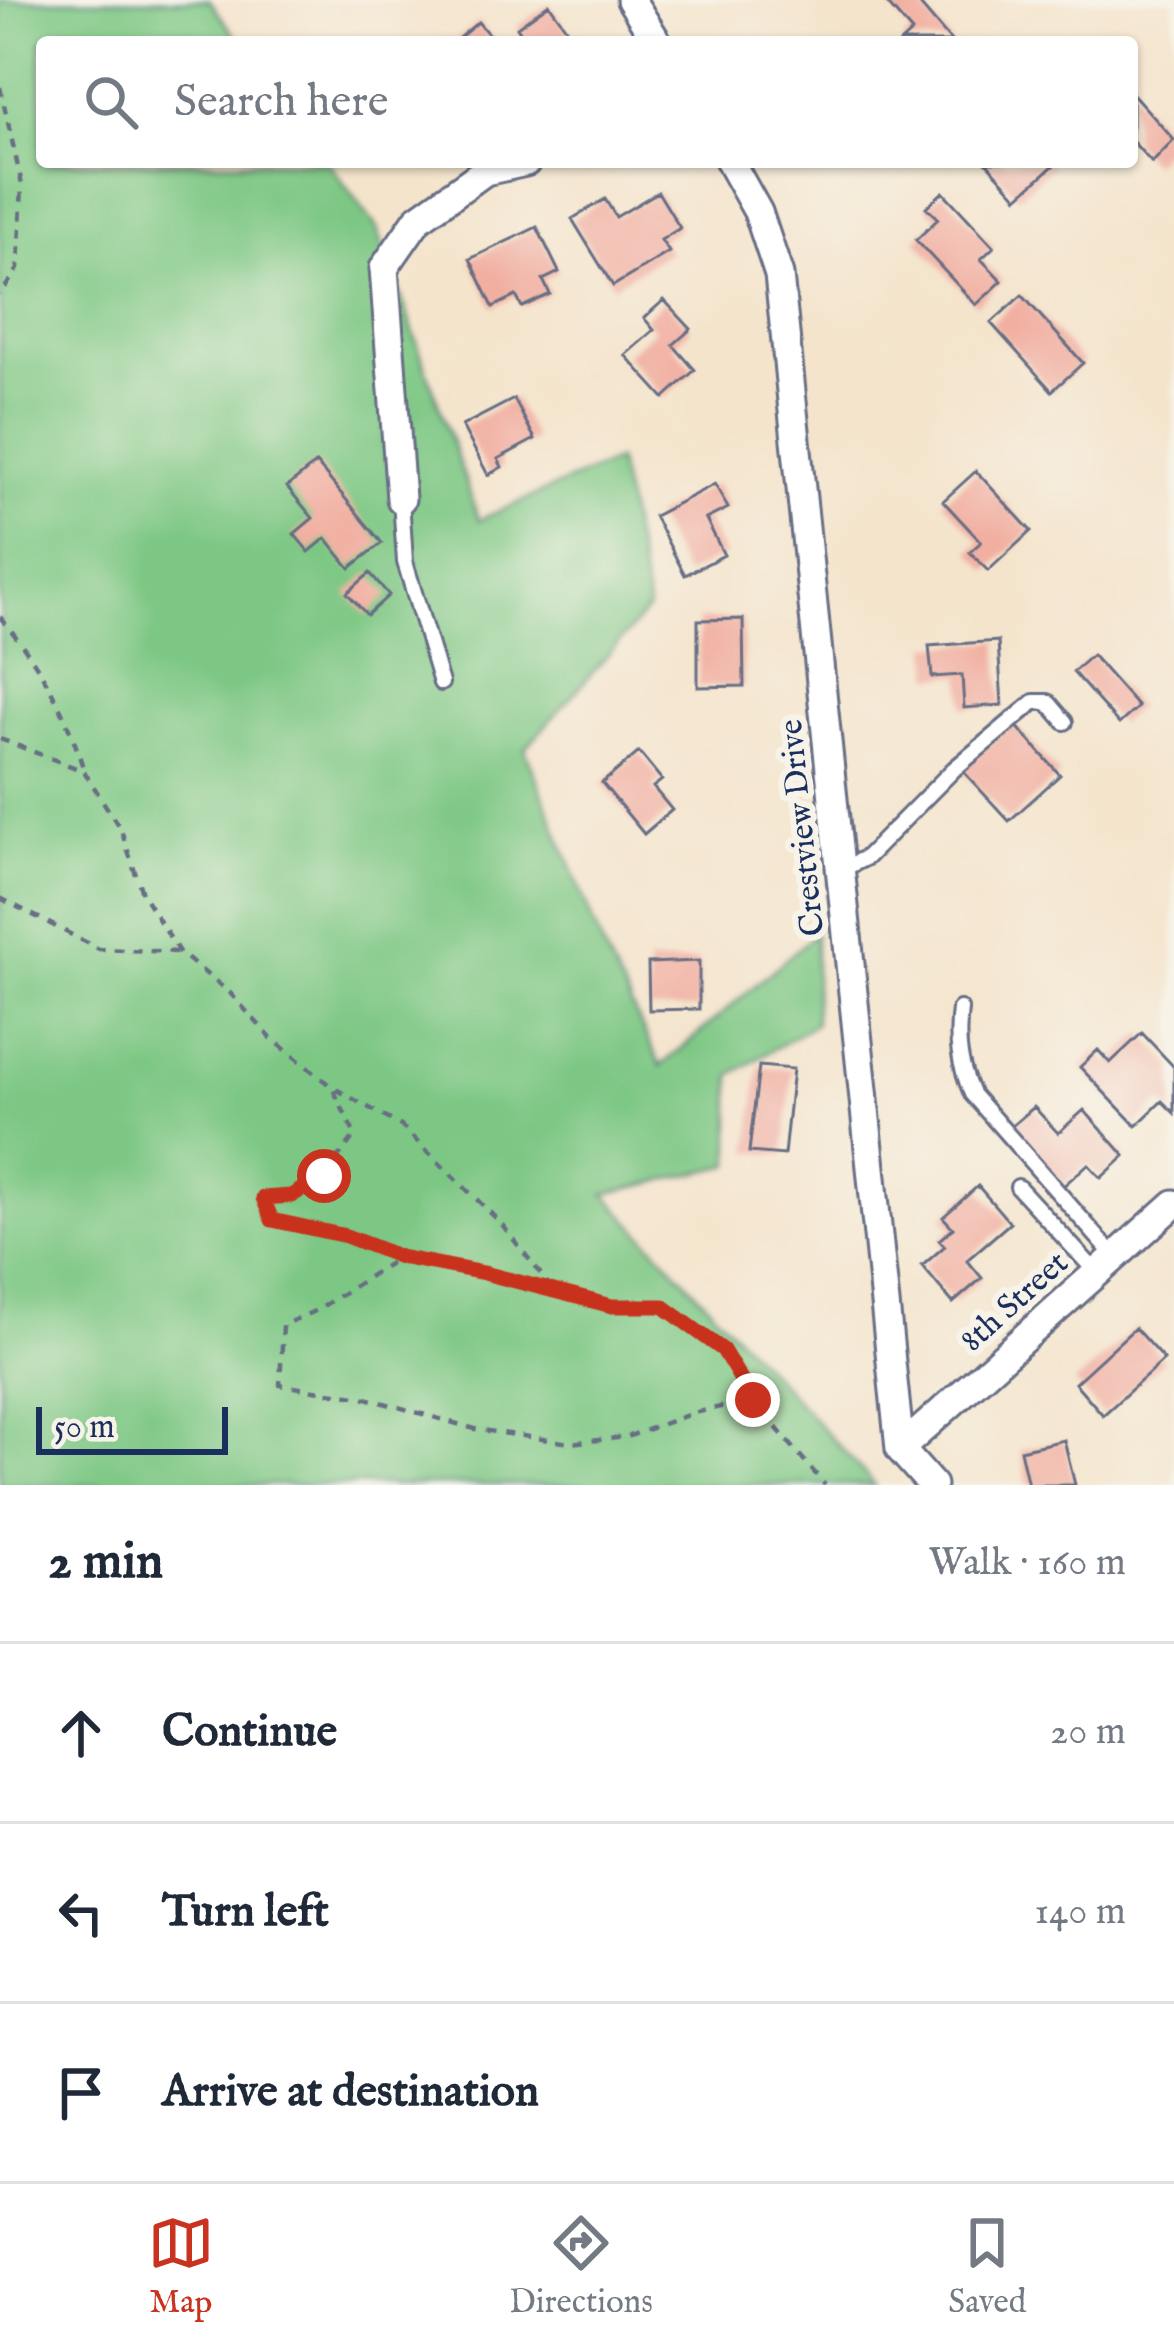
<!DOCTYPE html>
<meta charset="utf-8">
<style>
:root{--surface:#fff;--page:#f2f2f3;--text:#1f2937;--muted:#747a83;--line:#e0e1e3;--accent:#c8321e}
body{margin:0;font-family:"IM FELL English",serif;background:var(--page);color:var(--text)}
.scale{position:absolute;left:36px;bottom:30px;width:192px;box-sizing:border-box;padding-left:12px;border:6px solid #1b2f5e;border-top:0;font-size:33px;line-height:42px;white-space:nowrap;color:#1b2f5e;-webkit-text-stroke:9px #f7f3e8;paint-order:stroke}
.stop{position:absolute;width:36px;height:36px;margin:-27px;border:9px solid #c8321e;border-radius:50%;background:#fff}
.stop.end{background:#c8321e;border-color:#fff;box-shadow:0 3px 12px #0008}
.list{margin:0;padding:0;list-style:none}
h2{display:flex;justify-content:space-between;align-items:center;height:156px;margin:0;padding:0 48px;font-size:51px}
h2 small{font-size:39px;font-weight:400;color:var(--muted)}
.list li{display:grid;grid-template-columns:78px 1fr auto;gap:36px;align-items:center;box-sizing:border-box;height:180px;padding:0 48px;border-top:3px solid var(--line)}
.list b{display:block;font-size:45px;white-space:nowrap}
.list em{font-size:39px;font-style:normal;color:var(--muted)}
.icon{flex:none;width:66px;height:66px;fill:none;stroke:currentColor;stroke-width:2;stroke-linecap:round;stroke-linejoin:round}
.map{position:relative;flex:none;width:1174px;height:1485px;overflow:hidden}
.search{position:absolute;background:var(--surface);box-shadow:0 3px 9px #0004;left:36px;right:36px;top:36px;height:132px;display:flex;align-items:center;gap:30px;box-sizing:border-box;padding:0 42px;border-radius:12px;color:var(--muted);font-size:45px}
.sheet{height:696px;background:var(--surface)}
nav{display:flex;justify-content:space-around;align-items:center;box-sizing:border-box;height:168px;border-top:3px solid var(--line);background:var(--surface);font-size:33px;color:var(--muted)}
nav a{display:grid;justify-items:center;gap:6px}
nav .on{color:var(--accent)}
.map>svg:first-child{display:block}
.green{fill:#7dc784;stroke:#4c7b71;stroke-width:3}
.building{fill:#f1afa1}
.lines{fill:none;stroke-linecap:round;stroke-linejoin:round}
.service-casing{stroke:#676e84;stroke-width:20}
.minor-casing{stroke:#676e84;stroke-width:33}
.path{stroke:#676e84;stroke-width:4.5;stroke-dasharray:9 9;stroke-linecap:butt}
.service{stroke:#fff;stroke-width:14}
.minor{stroke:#fff;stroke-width:27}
.route{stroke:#c8321e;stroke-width:15}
.labels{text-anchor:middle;stroke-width:12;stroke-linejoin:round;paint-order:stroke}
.street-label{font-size:33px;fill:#1b2f5e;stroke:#f7f3e8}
</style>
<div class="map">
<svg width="1174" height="1485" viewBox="0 0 1174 1485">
<rect width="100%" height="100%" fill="#f7f3e8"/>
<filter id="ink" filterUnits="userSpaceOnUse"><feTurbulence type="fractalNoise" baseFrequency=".00833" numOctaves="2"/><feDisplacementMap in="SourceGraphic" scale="24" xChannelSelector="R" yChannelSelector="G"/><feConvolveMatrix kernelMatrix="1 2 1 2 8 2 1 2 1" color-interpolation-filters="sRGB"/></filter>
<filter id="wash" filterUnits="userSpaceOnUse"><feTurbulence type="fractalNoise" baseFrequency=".004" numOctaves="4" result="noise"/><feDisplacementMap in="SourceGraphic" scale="48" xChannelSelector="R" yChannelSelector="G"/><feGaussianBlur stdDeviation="2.7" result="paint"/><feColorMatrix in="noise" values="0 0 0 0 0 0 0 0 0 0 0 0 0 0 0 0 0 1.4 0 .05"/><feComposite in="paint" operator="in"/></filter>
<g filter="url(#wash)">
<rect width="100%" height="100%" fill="#f4e4cc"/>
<path class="green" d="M0,0H209L240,42H42V162H328L377,228L479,520L617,460L649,608L525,749L603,948L661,1066L815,934V1024L731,1075V1165L605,1194L875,1485H0Z"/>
<g id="blocks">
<path class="building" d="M884,0H916L952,42H901L912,32Z
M549,4L576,42H527L517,27Z
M478,22L495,42H454Z
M1132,93L1174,140L1152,163L1132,141Z
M986,162H1050L1053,166L1018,197Z
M658,192L680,228L661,240L669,252L613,286L572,219L605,199L616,217Z
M943,192L994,247L981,259L1002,281L976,305L916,240L938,219L926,207Z
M537,227L559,272L543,280L550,294L522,307L516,296L493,307L470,259Z
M1022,295L1083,363L1052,391L991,323Z
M664,300L691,329L673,345L695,370L664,398L625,355L654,330L644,318Z
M514,399L535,439L498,459L502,467L488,475L462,426Z
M316,463L382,543L350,568L326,538L309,552L294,534L313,518L287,487Z
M976,471L1031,531L988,571L970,552L981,542L943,501Z
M715,484L728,508L706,519L724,555L685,575L654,516Z
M370,573L389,595L367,615L347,593Z
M743,619L744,686L698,687V620Z
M998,641L1002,705L964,708L962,675L932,677L929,646Z
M1092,655L1138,707L1119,724L1073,672Z
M1013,722L1060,775L1009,821L961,769Z
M639,752L662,780L653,787L672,810L644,834L602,783Z
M699,961V1009L649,1010L648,963Z
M1142,1033L1174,1067V1113L1162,1101L1136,1126L1080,1067L1098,1050L1110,1063Z
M759,1066L793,1069L784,1155L749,1152Z
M1034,1107L1058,1133L1084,1110L1125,1156L1101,1178L1088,1164L1060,1189L1007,1130Z
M978,1186L1010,1223L967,1260L982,1278L953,1303L922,1266L945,1246L939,1240L953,1228L943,1217Z
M1135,1328L1164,1360L1103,1415L1075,1383Z
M1064,1440L1075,1485H1028L1020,1450Z"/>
</g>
</g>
<g filter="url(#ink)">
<use href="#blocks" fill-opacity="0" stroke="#676e84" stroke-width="3"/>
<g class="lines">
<g class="service-casing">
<path id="service" d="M401,499L405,562L441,683
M841,870L867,857L954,769L1034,702H1048L1065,722
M960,1009C956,1042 959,1064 972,1094L1115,1257
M1018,1187L1097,1273"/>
</g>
<g class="minor-casing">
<path id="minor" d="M631,0L657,42
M730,162L758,212L779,275L900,1449L932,1485
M401,499L384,268L418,219L485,171L526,162
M900,1449L1174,1204"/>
</g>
<path class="path" d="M0,87L22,185L18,269L0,295
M0,617C39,663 66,710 83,768
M0,739L84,771L121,830L142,893L179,952L230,993L270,1037L332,1087L355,1135C327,1172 313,1194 263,1198L272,1220L347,1236L399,1257L484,1273L612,1306H663L723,1350L753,1400L693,1413L627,1437L570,1443L475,1429L363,1397L280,1385L283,1325L317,1310L399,1257
M0,898L99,949L179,952
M336,1089L401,1126L500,1222L554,1291
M753,1400L825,1485"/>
<use href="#service" class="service"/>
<use href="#minor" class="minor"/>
</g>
</g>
<g class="lines" filter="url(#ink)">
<path class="route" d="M324,1176L291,1196L263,1198L272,1220L346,1236L400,1257L484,1273L612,1306H663L723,1350L753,1400"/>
</g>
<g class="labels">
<g class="street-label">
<text transform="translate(800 828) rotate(-96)" y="12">Crestview Drive</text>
<text transform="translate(1013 1300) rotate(-42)" y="12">8th Street</text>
</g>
</g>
</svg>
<div class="scale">50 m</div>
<div class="stop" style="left:324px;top:1176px"></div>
<div class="stop end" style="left:753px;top:1400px"></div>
<div class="search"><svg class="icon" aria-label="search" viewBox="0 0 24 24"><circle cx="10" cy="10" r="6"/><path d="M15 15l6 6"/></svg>Search here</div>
</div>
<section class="sheet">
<h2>2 min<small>Walk · 160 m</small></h2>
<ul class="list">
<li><svg class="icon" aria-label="ahead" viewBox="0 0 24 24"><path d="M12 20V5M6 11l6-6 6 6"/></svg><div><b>Continue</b></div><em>20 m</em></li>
<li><svg class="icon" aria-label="left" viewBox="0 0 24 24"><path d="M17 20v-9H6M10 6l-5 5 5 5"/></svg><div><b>Turn left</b></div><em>140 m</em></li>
<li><svg class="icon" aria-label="arrive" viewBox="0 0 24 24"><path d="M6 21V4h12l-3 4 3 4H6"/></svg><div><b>Arrive at destination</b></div></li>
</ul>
</section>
<nav>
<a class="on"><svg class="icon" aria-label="map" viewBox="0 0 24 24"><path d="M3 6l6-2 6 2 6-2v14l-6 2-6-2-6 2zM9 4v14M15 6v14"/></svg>Map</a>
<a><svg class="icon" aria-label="directions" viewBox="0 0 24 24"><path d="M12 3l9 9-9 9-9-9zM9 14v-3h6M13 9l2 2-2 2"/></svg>Directions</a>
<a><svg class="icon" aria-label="saved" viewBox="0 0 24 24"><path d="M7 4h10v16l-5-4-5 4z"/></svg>Saved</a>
</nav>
